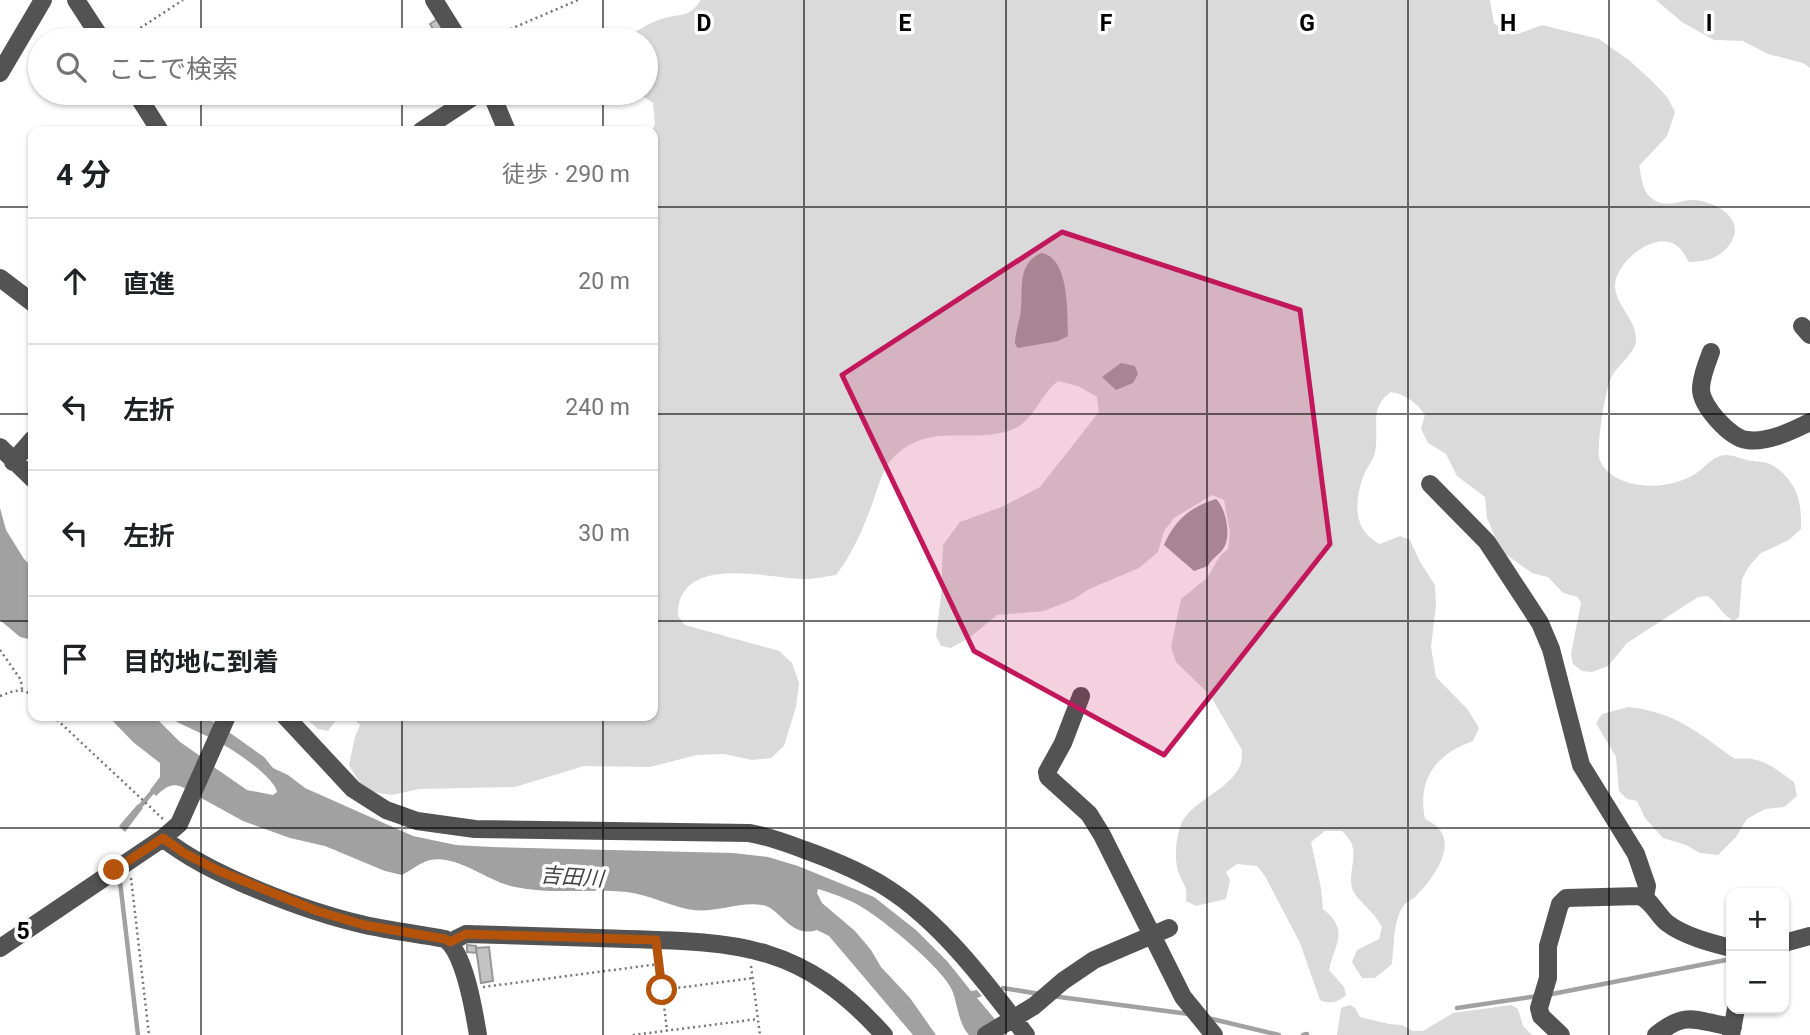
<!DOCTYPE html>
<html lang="ja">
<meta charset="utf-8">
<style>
:root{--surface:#fff;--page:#f2f2f2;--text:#202124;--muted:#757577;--line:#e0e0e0}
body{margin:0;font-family:Roboto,"Noto Sans JP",sans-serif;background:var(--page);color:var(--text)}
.controls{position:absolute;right:21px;bottom:21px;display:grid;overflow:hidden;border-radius:14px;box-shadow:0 2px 5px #0004}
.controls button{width:63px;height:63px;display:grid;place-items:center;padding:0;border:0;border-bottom:2px solid var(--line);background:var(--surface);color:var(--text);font:35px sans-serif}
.stop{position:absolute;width:21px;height:21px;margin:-16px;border:5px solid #b45309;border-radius:50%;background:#fff}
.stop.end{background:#b45309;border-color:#fff;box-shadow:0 2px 7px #0008}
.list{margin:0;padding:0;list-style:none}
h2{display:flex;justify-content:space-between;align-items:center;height:91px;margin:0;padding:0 28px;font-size:30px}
h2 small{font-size:23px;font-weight:400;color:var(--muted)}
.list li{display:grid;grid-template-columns:46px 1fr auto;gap:21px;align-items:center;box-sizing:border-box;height:126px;padding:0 28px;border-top:2px solid var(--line)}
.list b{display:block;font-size:26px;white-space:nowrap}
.list em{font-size:23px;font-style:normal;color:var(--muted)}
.icon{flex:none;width:38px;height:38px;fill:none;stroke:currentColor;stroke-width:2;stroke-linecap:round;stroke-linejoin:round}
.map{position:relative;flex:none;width:1810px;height:1035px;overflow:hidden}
.search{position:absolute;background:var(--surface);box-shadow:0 2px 5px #0004;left:28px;top:28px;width:630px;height:77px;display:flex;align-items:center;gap:18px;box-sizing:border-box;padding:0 24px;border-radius:38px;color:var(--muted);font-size:26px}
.panel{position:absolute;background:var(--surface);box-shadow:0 2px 5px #0004;left:28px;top:126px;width:630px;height:595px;border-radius:14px}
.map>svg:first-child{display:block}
.green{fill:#dadada}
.water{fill:#a1a1a1}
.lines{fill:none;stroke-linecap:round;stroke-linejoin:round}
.stream{stroke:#a1a1a1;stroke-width:4.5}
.building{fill:#c3c3c3;stroke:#979797;stroke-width:2}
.path{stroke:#757575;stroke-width:2.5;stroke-dasharray:2 3.5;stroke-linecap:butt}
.minor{stroke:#535353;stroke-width:18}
.route{stroke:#b45309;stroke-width:9}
.marked{fill:#c2185b;fill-opacity:0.2;stroke:#c2185b;stroke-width:5;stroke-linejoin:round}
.grid{fill:none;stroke:#000;stroke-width:2;stroke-opacity:0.55}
.labels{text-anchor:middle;stroke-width:7;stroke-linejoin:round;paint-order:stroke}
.water-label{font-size:21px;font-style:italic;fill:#424242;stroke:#fff}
.grid-label{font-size:23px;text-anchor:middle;font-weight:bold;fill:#000;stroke:#fff;stroke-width:7;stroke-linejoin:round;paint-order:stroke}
</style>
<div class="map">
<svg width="1810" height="1035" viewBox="0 0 1810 1035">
<rect width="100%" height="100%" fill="#fff"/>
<path class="green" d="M701,0H1490L1494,23L1505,32L1518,34L1542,25L1599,39L1630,61L1652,81L1667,97L1675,112L1667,136L1639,166C1642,178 1642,193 1654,200C1666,208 1678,201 1691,200C1706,200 1727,208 1733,222C1738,232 1732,243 1724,251C1712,261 1704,261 1689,262C1685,256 1682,249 1676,245C1655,230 1615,262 1615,286C1616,306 1636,319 1636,339C1637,352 1617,365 1611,378C1605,392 1597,442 1599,457C1601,467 1610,475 1619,479C1642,490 1674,487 1695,474C1705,468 1713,455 1726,455C1733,455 1740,458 1747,460C1755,462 1765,461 1772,465C1797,480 1802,502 1801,529L1789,540L1761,553L1749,566L1742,579L1739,617L1734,621C1723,616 1718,604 1708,596L1698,597L1627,643L1608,666L1592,672L1582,671L1573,664L1571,654L1581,603L1578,597L1563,593L1548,577L1532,573L1501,551L1487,518L1485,497L1457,476L1446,454L1428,443L1421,429L1425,415C1416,402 1406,395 1391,392C1368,407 1380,428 1375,452C1373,461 1366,468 1363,477C1354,502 1353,531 1380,544L1400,536L1410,540L1420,562L1435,585L1436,605L1431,647L1436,677L1468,710L1479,728L1473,741C1436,754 1417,779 1425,819C1429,821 1435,824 1438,828C1457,847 1431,881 1417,895C1414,899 1408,901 1404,905C1393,920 1394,946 1392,964L1375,978H1362L1352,962L1357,950L1379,939L1382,927C1375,912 1354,898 1352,888C1347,866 1364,851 1342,831H1325L1311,842L1321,888L1323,909C1350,931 1335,942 1329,970L1344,987L1346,995C1338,1002 1330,1005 1320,1000L1300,943L1265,876L1257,866L1237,864L1226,872L1230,880L1226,899L1196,906L1186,901C1188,885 1182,884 1178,871C1174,858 1176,834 1182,822C1195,799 1228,791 1240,766C1242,761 1242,754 1242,750L1210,695L1176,662L1171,647L1181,599L1207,578L1220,556L1228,549L1230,533L1224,500L1212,495L1174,518L1164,531L1158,552L1139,568L1089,589L1074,599L1044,611L997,615L969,638L951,648L941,646L936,636L941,597L943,545L960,522L1004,506L1040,487L1099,412L1097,397L1078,386L1058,381C1040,394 1034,422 1011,430C968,445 927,420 891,460C883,469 878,487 874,499C864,526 854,552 836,575C827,576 817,579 808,579C775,580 695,556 680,600C678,604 678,611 678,616L685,625L779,651L792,663L799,683L796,707L784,746L771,758L752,760L724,754L697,755L650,767L584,766L515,787L419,789L392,795L374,792L361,785L349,765L355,737L360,725L352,717L347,716H653V265L658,240L653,230L652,131L655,124L653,103L638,93H646V40H626C635,31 649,23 661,19C679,13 689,19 701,0Z
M1656,0H1810V68L1803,63L1768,54L1743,41L1714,40L1682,22Z
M1628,707C1676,712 1698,733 1735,759C1762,756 1773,767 1794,782L1797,796L1784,807L1765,809L1747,819L1736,837L1718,855L1700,853L1686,845L1663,838L1645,818L1637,801L1627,799L1619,791L1616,757L1596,723L1602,714Z
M303,716H339L328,731L318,729Z
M1350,1005L1355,1008L1360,1017L1389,1024L1402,1025L1413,1031H1423L1453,1013L1511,1005L1518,1009L1523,1026L1532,1035H1337L1341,1008Z"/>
<path class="water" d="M1041,253C1070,257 1067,314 1068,336L1058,341L1018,348L1015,344C1015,332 1020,321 1021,309C1023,288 1017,264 1041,253Z
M1121,363L1135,366L1138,374L1133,383L1116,390L1102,377Z
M1216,499C1226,508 1232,537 1223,549C1218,556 1212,558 1208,566L1194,571L1164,545C1174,521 1191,506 1216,499Z
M0,508L6,530L24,559L33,568V640L20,637L0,620Z
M108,716H154L180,742L206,760L191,792C176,782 169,783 156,796L150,790L160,777V763L133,742Z
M172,716H204L221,727L215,740L177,722Z
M223,728L264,757L273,768L288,775L305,788L413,836L456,845L492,847L733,853L768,857L798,866L874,897L916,930L947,961L971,991L977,990L982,996L977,998L999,1024L981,1035H969C958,1023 958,1005 952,990C942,968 889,925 868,911C854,901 835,894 818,889L817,893L822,903L855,931L871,950L881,967L910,998L936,1035H913L829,936L817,930C790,939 780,907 762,905C740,901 716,913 693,910C671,907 651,895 627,892C590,888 552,895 515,887C488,882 458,854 430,860C421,862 410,871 402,875L385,871L325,846L290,838L243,821L194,794L208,763L247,790L273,795L277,792C275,778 231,747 217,742Z
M138,804L143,808L125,832L119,826Z"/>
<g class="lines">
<path class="stream" d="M137,810L154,790
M119,873L138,1035
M1003,988L1040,994
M1547,995L1731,959
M1052,996L1189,1014
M1457,1008L1538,996
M1208,1018L1279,1035
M1303,1035L1307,1034"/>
</g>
<path class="building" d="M442,16L457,40H440L430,24Z
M467,945L476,946V953L467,952Z
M489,947L493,981L481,983L476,948Z"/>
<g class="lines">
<path class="path" d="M122,40L183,0
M485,40L578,0
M0,650L21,680L22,690
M0,696C13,691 22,687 33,696
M53,716L163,819
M131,878L149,1035
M658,954L667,1031
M751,966L760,1035
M483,987L659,964
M662,990L753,978
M633,1035L758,1019"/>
<path class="minor" d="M76,0L102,40
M434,0L459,40
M0,73L43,0
M136,93L160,131
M491,93L507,131
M421,131L479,93
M0,278L33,303
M1802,326L1810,335
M1711,352C1707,363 1701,377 1701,389C1701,406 1730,438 1747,440C1767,443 1792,431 1810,422
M0,447L33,479
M13,462L33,439
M1430,484L1487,542L1540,623L1551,649L1581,765L1636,854L1647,886L1645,897
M1081,696L1063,743L1047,772L1048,777L1089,814L1102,835L1183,997L1214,1035
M285,716L353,789L386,810L417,821L475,829L749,833C768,836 786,843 805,850C833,860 862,872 887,888C941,922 988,985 1026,1035
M163,838C208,875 308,912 365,925C392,931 419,934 445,939C465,953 474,1011 478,1035
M450,942L466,934C520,936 573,937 626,939C741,942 802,944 884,1035
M1784,943L1810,936
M0,948L163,838L179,824L227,716
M986,1035L1034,1006L1063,981L1094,960L1169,928
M1561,1035L1541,1016L1539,1008L1548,978V946L1560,904L1566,898L1639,896C1651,899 1657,915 1667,923C1684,936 1711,943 1731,948
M1656,1035C1688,1009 1697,1022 1733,1027
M1731,1035L1736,1009"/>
</g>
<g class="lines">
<path class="route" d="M114,870L163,838L184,853L219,871L317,911L364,925L445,939L450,942L466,934L656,940L662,990"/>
</g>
<path class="marked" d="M1062,232L1300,310L1330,544L1164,755L974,651L842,375Z"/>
<path class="grid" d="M201,0V40M402,0V40M603,0V40M804,0V1035M1006,0V1035M1207,0V1035M1408,0V1035M1609,0V1035M201,93V131M402,93V131M603,93V131M0,207H33M653,207H1810M0,414H33M653,414H1810M0,621H33M653,621H1810M201,716V1035M402,716V1035M603,716V1035M0,828H1810"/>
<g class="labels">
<g class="water-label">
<text transform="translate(572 877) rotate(4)" y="7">吉田川</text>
</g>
</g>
<g class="grid-label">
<text x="704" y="31">D</text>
<text x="905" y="31">E</text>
<text x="1106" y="31">F</text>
<text x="1307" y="31">G</text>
<text x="1508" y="31">H</text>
<text x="1709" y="31">I</text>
<text x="23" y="939">5</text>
</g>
</svg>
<div class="controls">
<button>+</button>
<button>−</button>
</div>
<div class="stop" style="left:662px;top:990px"></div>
<div class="stop end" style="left:114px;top:870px"></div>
<div class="search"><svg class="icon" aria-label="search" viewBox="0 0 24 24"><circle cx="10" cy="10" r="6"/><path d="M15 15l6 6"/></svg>ここで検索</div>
<section class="panel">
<h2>4 分<small>徒歩 · 290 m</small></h2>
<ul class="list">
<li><svg class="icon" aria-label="ahead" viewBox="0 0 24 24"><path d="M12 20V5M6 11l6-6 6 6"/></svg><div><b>直進</b></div><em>20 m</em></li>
<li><svg class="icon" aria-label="left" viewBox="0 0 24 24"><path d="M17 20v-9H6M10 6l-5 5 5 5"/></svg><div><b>左折</b></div><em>240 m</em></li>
<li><svg class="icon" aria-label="left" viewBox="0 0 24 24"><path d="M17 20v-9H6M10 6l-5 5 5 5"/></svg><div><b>左折</b></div><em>30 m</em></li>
<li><svg class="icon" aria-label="arrive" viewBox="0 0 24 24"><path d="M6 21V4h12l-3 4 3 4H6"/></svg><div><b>目的地に到着</b></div></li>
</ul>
</section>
</div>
